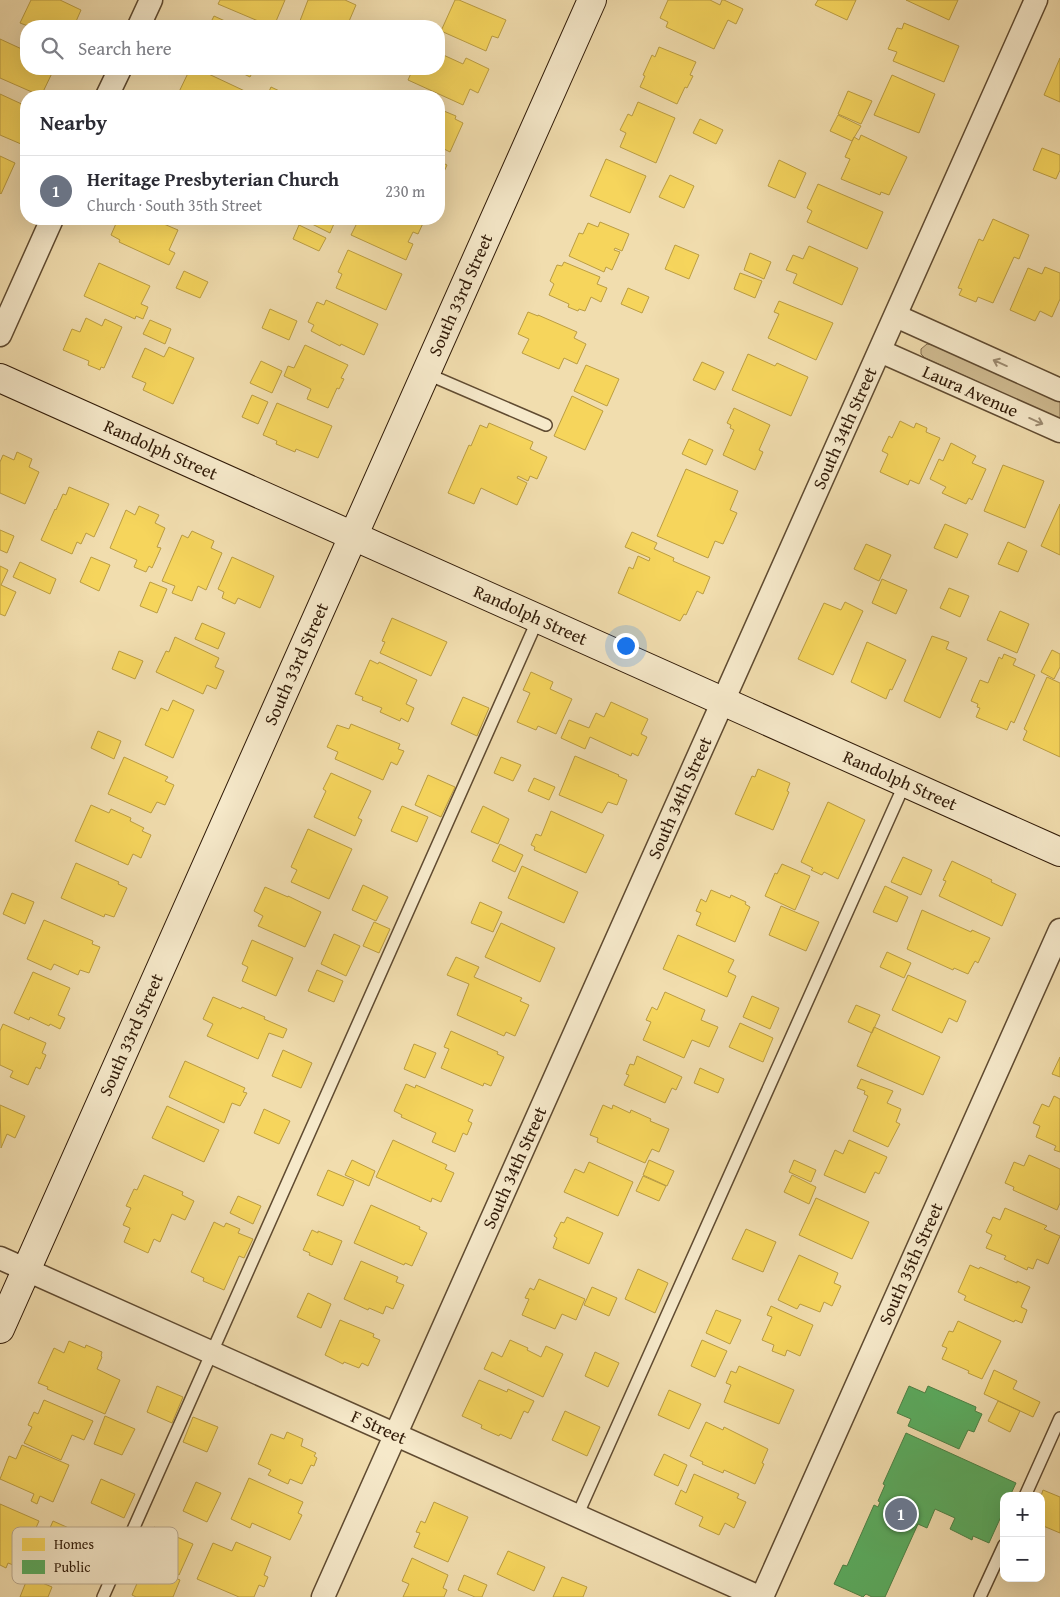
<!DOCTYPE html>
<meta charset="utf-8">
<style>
:root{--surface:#fff;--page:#f7f7f7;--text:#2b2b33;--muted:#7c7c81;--line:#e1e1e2;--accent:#8f2418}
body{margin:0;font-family:"Gentium Book Plus",serif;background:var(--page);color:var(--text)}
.controls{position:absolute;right:15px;bottom:15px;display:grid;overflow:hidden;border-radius:10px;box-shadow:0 5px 20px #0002}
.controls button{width:45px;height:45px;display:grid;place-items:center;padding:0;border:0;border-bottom:1px solid var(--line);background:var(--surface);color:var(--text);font:25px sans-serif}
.you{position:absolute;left:625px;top:645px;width:18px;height:18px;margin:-12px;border:4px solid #fff;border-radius:50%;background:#1a73e8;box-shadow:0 0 0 8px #1a73e833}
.badge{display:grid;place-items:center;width:32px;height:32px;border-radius:50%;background:var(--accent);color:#fff;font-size:16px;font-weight:700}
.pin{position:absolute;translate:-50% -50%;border:2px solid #fff;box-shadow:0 1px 5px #0006}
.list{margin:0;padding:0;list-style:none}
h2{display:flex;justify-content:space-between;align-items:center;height:65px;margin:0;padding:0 20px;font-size:21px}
h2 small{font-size:16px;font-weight:400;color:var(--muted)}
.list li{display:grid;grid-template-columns:32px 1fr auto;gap:15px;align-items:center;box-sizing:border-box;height:70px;padding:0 20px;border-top:1px solid var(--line)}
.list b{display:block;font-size:19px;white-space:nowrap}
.list p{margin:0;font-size:16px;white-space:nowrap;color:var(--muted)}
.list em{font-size:16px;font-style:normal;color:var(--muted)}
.icon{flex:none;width:28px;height:28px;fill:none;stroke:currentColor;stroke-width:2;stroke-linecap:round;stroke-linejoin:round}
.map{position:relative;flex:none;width:1060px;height:1597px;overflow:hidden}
.search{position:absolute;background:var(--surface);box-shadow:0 5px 20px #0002;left:20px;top:20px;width:425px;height:55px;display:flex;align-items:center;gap:12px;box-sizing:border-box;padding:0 18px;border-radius:20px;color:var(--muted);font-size:19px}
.panel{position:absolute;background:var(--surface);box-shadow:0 5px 20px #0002;left:20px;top:90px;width:425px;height:135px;border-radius:20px}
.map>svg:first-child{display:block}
.green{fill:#d0bc92;stroke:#806b4c}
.homes{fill:#f6d55c;stroke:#bb9d42}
.public{fill:#5aae61;stroke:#4d8246}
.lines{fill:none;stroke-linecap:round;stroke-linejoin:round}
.lane-casing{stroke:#604b31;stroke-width:14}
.street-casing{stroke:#604b31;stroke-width:25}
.secondary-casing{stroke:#301a07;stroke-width:30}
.lane{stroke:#f6e9ca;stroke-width:11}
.street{stroke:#f6e9ca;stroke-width:22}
.secondary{stroke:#f6e9ca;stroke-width:28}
.oneway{stroke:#9d8c72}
.labels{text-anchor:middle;stroke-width:5;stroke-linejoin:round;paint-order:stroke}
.street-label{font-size:18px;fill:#301a07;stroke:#f6e9ca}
.key{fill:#f6e9ca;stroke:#bbab90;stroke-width:1}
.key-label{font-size:14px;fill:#301a07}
</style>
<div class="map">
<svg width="1060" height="1597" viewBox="0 0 1060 1597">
<rect width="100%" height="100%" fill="#f1ddae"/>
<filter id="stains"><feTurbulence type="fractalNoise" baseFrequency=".004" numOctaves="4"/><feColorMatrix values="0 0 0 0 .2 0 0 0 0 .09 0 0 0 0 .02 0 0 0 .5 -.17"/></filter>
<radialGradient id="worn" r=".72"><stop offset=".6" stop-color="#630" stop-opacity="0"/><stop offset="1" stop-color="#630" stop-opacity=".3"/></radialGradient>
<path class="green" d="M927,344L933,345L1060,402V419L925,358L921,354V349Z"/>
<path class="homes" d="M31,0H60L81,10L74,26H28L20,23Z
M220,0H285L274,26H270L218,4Z
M308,0H345L356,5L347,26H298Z
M455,0H459L506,20L498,38L492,36L486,51L441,31Z
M668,0H710L720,5L722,0H724L743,9L736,24L728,20L714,49L666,27L668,22L660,18Z
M818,0H856L847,20L815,5Z
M906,0H958L949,20Z
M214,16L236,26H209Z
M904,23L959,46L944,82L893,61L897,52L888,49L897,28L902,29Z
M0,39L26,51V69H54L41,96L0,78Z
M659,47L696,62L690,75L693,76L687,88L685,87L677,104L640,87L645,76L643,75L652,55L655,57Z
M439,53L463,64L466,58L489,69L478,93L470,89L463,105L408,80L413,69H439Z
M1060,58V102L1044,95Z
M190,69H198L249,93L248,96H177Z
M234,69H254L250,77Z
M892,75L935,94L919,133L874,115Z
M271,87L290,96H267Z
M848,91L872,101L861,124L838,114Z
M0,94L26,106V132L21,144L0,135Z
M638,102L675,118L656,163L620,147L626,133L620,130L628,114L632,116Z
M439,109L456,116L455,119L463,123L450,152L442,148L441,152L439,151Z
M838,115L861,126L852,141L830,131Z
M700,119L723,130L716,144L693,133Z
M861,135L907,157L889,195L881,192L880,195L841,179L850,159L845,157L854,137L859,140Z
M1042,148L1060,155V170L1056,179L1033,170Z
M0,156L15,163L1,194L0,193Z
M606,159L646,176L630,213L590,196Z
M779,160L806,173L795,198L768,186Z
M439,161L447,165L439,183Z
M670,175L694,186L684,208L659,197Z
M818,184L883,212L867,249L807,222L812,211L807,208Z
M118,219H152L178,230L169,250L175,253L169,265L119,242L120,240L111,235Z
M302,219H336L330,233Z
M359,219H425L418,234L413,232L408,242L413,244L406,260L351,235Z
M993,219L1029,235L1019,259L1014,257L993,303L978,297L976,302L959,295L962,289L958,288L979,239L983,241Z
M600,222L629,234L622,251L615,248L614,250L620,252L612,270L606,267L604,272L569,256L579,233L583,234L588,223L598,227Z
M299,225L326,238L319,251L293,239Z
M675,245L699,255L689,279L665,269Z
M809,246L858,268L842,305L793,283L797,274L786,270L793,255L803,259Z
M348,250L402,274L386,310L336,288L342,274L338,272Z
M750,253L771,262L764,279L744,270Z
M564,262L600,277L597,284L607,288L601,302L591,297L585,311L579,309L578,311L568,307L569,304L549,295L554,284L550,281L557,265L562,266Z
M99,263L150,286L141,304L148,307L143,319L136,316L135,319L84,296Z
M1045,267L1060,273V299L1052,317L1040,311L1035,321L1010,310L1028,268L1042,274Z
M184,271L208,282L200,298L176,288Z
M740,273L762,281L755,298L734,289Z
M628,288L649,297L642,313L621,304Z
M326,300L378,324L364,355L341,344L340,346L311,331L314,325L308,322L317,302L324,305Z
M779,301L833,323L816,360L768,338L779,314L774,312Z
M270,309L297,321L289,340L262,328Z
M528,312L538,316V315L577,332L574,338L586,344L577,364L564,358L559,369L522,353L529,339L518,334Z
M86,318L102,326L105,319L122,327L104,368L101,367L100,370L88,365L89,361L63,350L72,329L80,332Z
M150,320L171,329L165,344L143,334Z
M305,345L348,365L341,378L344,379L339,389L337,388L328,408L307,399L311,389L284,376L288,366L294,368Z
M169,347L194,358L173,404L143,390L146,383L132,377L145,348L164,357Z
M748,354L775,366L777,363L808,377L791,416L732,390Z
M261,361L282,371L272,393L250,383Z
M702,362L724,372L715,390L693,380Z
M586,365L619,379L607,406L574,391Z
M252,395L268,402L258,424L242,417Z
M572,396L603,411L585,450L554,436Z
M277,403L332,426L318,458L296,449L295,452L276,444L277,441L263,435Z
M734,408L770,425L759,450L763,452L755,470L723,455L734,430L730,428L731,425L727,423Z
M900,421L914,428L916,423L927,428L926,432L940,438L919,484L910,480L908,485L880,472L888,454L882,451L889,436L892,438Z
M489,423L533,442L530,449L547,457L537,479L530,476L528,481L518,476L517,478L527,483L517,505L481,488L474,504L448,493L469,445L471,446L480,425L487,428Z
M689,439L713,450L706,465L682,454Z
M951,443L976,456L972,463L986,469L972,500L969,498L966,504L942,493L946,487L930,479L939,459L943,461Z
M17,452L32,459L29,467L39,472L25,504L0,493V462L3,455L14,460Z
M1003,465L1044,481L1025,528L984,511Z
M686,469L738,491L730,510L737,513L723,544L715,541L708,558L657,536Z
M69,487L109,504L94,537L86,533L81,544L77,542L72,554L41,540L55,509L56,510L63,494L66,495Z
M1060,504V555L1041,546Z
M139,506L159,515L155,523L165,528L157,547L161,548L152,568L149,566L146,572L134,567L137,560L110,548L126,510L135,515Z
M945,524L968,534L957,558L934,548Z
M0,530L14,536L7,553L0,550Z
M192,531L214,541L211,548L222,553L206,590L198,586L192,601L172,593L175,586L162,581L182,535L188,538Z
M632,532L657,543L654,549L674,558L673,561L710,577L703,594L697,591L686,615L684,614L680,621L618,593L629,567L633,569L638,556L649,561L650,558L625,547Z
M1008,542L1027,551L1018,572L998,564Z
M866,544L891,555L879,581L854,569Z
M91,557L110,565L99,591L80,582Z
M232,557L274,576L260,608L238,598L235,604L222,598L224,592L218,589Z
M20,562L56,579L50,594L13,577Z
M0,566L8,570L1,585L16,592L5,616L0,614Z
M882,579L907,590L896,614L872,603Z
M150,582L167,589L157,613L140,606Z
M949,588L969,596L960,617L940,608Z
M845,602L863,611L833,675L798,659L824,603L841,610Z
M1000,611L1029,624L1017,653L987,640Z
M392,618L447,642L431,676L380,653L385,642L382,641Z
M202,623L225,633L218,649L195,639Z
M932,636L949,642L946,649L967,658L940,718L904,701Z
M175,637L219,658L215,667L224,671L216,689L207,685L203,694L156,672L166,651L169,652Z
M867,642L906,660L892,690L890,689L886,699L851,682Z
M1052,650L1060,654V667L1054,679L1041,672Z
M119,651L143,661L135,679L112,669Z
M1004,654L1016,659L1013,665L1035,675L1014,723L1011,721L1007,730L976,717L980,708L977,707L978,704L971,701L980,680L988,683L999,657L1002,659Z
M370,660L378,664L379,662L417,680L406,704L414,708L408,722L401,718L400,721L380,712L382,708L362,700L363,697L355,694Z
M531,672L553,682L550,689L572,699L556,734L538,726L536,730L517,722L530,693L523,690Z
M1047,677L1060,683V757L1023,740L1027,731L1024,729Z
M463,697L489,708L477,736L451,724Z
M173,700L194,710L173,758L145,745L161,708L168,711Z
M611,702L648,719L641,734L647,737L638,756L632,753L631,756L590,737L585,749L561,738L569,720L589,728L596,713L604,717Z
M351,724L400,744L398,749L404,751L397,765L391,762L383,780L335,759L338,752L327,747L337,725L349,729Z
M98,731L121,741L114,759L91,748Z
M575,756L619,775L618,776L627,780L617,805L608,802L602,813L559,795Z
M124,757L168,777L165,781L174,785L165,805L157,802L151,813L108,794Z
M501,757L521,765L513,781L494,773Z
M758,769L790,783L787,791L789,792L773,830L735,814L752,776L755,777Z
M331,773L371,791L358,818L362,820L355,836L314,817L326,791L323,789Z
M428,775L455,787L441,817L415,805Z
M534,778L555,787L549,800L528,791Z
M828,802L865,820L838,879L824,872L822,875L811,870L813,868L801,862Z
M91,805L109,813L111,809L131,818L130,821L144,828L142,831L151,835L141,858L133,854L128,865L75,841Z
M402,806L428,817L417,842L391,831Z
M483,806L509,819L498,844L471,832Z
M551,811L604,835L586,873L534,850L535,847L531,845L536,834L541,836Z
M308,829L352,849L329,899L291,882L297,870L291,867Z
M500,844L523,855L515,872L492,861Z
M903,857L932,870L921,895L891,882Z
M952,861L992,880L991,882L1016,894L1002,926L939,896L946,881L943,880Z
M76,863L119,882L118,884L127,888L114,917L105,914L104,917L61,898Z
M782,864L810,876L795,910L765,896L775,873L777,874Z
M522,866L578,892L564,923L508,898Z
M363,885L388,897L376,921L352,910Z
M885,886L908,897L897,922L873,912Z
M265,887L288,897V896L321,912L305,947L258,926L263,916L254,911Z
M711,890L730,898L731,895L746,902L745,904L750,907L735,942L696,925L701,913L696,911L701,899L706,902Z
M12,893L34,902L25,924L3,914Z
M480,902L502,912L493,932L471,923Z
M781,906L819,922L806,951L769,935Z
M922,910L971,932L972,930L990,938L978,963L975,961L968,974L954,968L953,970L907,949Z
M44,920L93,941L92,944L100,947L89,973L80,970L78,975L54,964L51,970L27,959Z
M374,922L390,929L379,953L363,946Z
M501,923L555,948L540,982L485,957Z
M334,934L360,946L346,976L321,964Z
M678,935L734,960L728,972L736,976L727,997L663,969Z
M252,940L293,958L276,996L242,981L248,967L242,964Z
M887,952L911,963L904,978L880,967Z
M456,957L479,967L474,977L522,998L520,1001L529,1005L515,1036L506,1032L504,1036L457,1015L469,984L447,975Z
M317,970L343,981L334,1002L308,991Z
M33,972L70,988L58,1015L65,1018L60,1029L50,1024L49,1026L30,1017L29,1020L14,1013Z
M908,975L966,1001L957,1022L949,1018L942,1033L892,1010Z
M665,992L705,1010L701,1020L718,1027L709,1047L692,1040L684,1058L643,1040L651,1022L646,1020L652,1007L657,1010Z
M752,996L779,1008L770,1029L743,1017Z
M213,997L241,1009L242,1007L265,1017L264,1019L287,1029L283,1038L269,1033L258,1059L207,1036L213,1024L203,1019Z
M856,1005L880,1015L872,1033L848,1022Z
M740,1023L773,1038L763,1062L729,1047Z
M3,1024L46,1043L42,1053L46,1055L40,1069L36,1067L28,1085L10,1077L13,1071L0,1065V1031Z
M874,1027L940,1057L923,1095L857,1066Z
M451,1031L498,1052L497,1054L504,1057L491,1086L484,1083L483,1086L441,1068L449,1049L444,1047Z
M414,1044L436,1053L425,1078L404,1069Z
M283,1050L312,1063L301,1088L272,1076Z
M637,1056L682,1077L676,1090L672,1088L665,1103L624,1085L629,1075L626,1074L630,1064L634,1065Z
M1060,1057V1077L1052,1074Z
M185,1061L245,1088L243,1092L247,1093L240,1106L232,1103L224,1123L169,1097Z
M700,1068L724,1079L718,1093L694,1083Z
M861,1079L893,1091L887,1103L901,1109L896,1122L900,1124L888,1147L853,1131L868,1096L864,1094L865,1091L857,1088Z
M406,1084L415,1088L416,1085L473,1110L468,1121L472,1123L467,1135L463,1133L455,1152L432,1142L436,1133L401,1117L402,1115L394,1111Z
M1054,1096L1060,1099V1152L1054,1150L1056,1146L1036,1137L1040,1126L1033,1123L1042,1104L1049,1107Z
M0,1105L25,1116L15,1138L7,1134L1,1148Z
M603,1105L612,1109L613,1105L630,1113L631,1110L651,1119L650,1121L669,1129L659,1152L652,1149L645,1163L597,1142L598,1138L590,1135Z
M167,1106L219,1130L204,1162L152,1138Z
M264,1109L290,1121L279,1144L254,1133Z
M393,1140L447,1165L445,1169L454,1173L441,1202L432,1198L431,1202L376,1177Z
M849,1140L887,1157L879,1174L875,1172L865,1193L824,1175L835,1150L843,1154Z
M1029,1155L1060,1169V1203L1057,1210L1013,1190L1014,1187L1005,1183L1014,1162L1024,1166Z
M352,1160L375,1171L369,1186L345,1175Z
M649,1160L674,1171L667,1186L643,1175Z
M794,1160L816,1170L811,1182L789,1172Z
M589,1162L633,1182L618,1216L564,1192L575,1169L584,1173Z
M328,1170L354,1181L343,1206L317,1195Z
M144,1175L183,1192L182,1195L194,1201L185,1220L172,1214L160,1242L154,1239L148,1253L124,1242L130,1228L123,1225L131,1208L126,1206L134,1189L137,1190Z
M792,1175L816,1187L809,1204L784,1192Z
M643,1176L666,1186L659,1201L636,1191Z
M238,1196L261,1206L253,1224L230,1213Z
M816,1198L869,1222L852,1259L799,1235Z
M371,1205L420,1227L419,1229L427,1233L412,1266L405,1263L404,1265L354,1243Z
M1005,1208L1047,1226L1044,1229L1060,1236L1048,1264L1037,1259L1033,1269L1028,1267L1027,1270L1004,1259L1006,1256L986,1248L992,1235L986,1232L993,1217L1000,1220Z
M567,1217L603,1233L589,1264L553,1248L557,1238L554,1236L561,1222L564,1223Z
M214,1222L224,1227L226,1223L240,1229L238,1233L253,1239L244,1258L239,1256L224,1290L203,1281L204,1278L191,1272Z
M746,1229L776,1242L763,1272L732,1259Z
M312,1230L318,1233V1231L342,1241L332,1265L309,1255L310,1253L303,1250Z
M799,1255L838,1273L834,1283L841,1286L832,1306L824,1302L820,1312L800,1304L797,1309L778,1300Z
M361,1261L398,1277L396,1282L404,1285L393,1309L386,1306L383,1314L369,1308L368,1310L344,1299Z
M970,1265L979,1269L980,1267L1017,1283V1281L1030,1287L1021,1307L1027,1310L1022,1323L1015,1320L1014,1322L964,1300L966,1296L958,1292Z
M638,1269L668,1283L655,1313L625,1299Z
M539,1279L585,1299L576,1320L562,1314L555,1329L522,1315L529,1299L525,1298L530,1288L534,1290Z
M592,1287L617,1298L609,1316L584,1305Z
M308,1293L331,1304L321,1328L297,1317Z
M771,1306L813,1325L800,1356L787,1350L785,1356L772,1351L774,1345L762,1340L772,1317L767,1315Z
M716,1310L741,1320L730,1344L706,1333Z
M340,1320L374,1334L373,1337L380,1340L368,1366L362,1363L359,1368L344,1362L343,1364L325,1355Z
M958,1321L1001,1341L982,1379L968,1373L969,1371L942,1359L947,1348L942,1346L949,1331L953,1332Z
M510,1340L528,1348L527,1350L541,1357L546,1346L563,1354L543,1397L484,1369L492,1352L502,1357Z
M702,1340L727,1351L715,1377L691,1366Z
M69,1341L85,1348L86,1345L102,1352L101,1356L102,1357L97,1369L120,1380L105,1414L47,1389L48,1387L38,1383L54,1348L64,1353Z
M595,1352L619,1363L608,1387L585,1376Z
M739,1366L794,1390L779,1424L724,1402L731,1385L726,1383L731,1371L736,1373Z
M994,1370L1017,1381L1013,1389L1040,1402L1033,1417L984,1394Z
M479,1380L507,1392L508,1389L534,1401L528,1413L524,1411L511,1439L500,1434L499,1436L481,1428L482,1425L462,1416Z
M157,1386L183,1397L172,1423L147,1412Z
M669,1390L701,1404L689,1429L658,1415Z
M44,1400L93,1421L84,1440L72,1435L61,1460L24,1443L32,1427L28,1425L34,1412L38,1414Z
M998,1401L1020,1411L1010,1432L988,1421Z
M565,1411L600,1427L587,1456L552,1440Z
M105,1416L135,1429L122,1455L94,1444Z
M193,1417L218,1427L207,1452L183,1442Z
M706,1422L723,1430L724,1427L768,1449L762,1463L764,1464L755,1484L724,1470L723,1473L702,1464L703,1462L690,1456Z
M287,1432L303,1439L301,1446L316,1453L314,1456L317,1458L314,1466L311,1465L302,1484L290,1479L288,1484L268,1475L271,1470L258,1464L271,1434L284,1439Z
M22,1445L69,1465L53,1502L40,1496L37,1504L31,1501L34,1494L0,1479L9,1456L16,1459Z
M664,1454L687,1465L678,1486L654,1475Z
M694,1474L739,1494L737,1498L746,1502L734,1528L725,1523L719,1535L699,1526L703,1517L675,1504L681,1490L686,1493Z
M249,1478L303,1502L298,1513L302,1515L290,1540L252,1523L250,1528L231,1519Z
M101,1479L135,1494L124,1518L91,1503Z
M196,1482L221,1493L207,1522L183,1511Z
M1043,1490L1060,1497V1533L1041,1525V1496Z
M434,1502L468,1517L448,1562L414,1547L420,1533L416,1532L421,1521L425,1523Z
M0,1504L39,1521L31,1539L43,1544L53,1521L80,1533L65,1566L24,1548L16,1566L8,1563L6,1568L0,1565Z
M154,1527L193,1544L179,1575L141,1558Z
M236,1542L271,1557L264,1575L268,1577L264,1587L259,1585L254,1597H239L197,1579L213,1543L232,1551Z
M508,1551L545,1567L534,1591L497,1574Z
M412,1558L448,1575L443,1588L447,1590L444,1597H403L409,1584L402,1581Z
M145,1565L180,1580L173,1597H136L132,1595Z
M464,1575L487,1585L482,1597H475L458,1590Z
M28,1577L52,1587L48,1597H20Z
M562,1577L587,1587L583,1597H553Z"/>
<path class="public" d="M909,1386L925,1393L928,1386L976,1407L975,1411L982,1414L974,1432L968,1430L959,1449L908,1426L911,1419L897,1413Z
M906,1433L1016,1483L1010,1496H1004V1510L989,1543L973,1536L972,1540L950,1529L955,1518L935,1509L927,1528L918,1524L885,1597H872L866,1594L863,1597L834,1584L843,1565L847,1566L874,1505L878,1507L880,1502L878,1501L885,1485L883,1484Z"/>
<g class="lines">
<g class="lane-casing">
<path id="lane" d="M425,373L546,425
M1025,1496L1060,1418
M577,1516L905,783
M103,1597L538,619
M980,1597L1004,1545"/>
</g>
<g class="street-casing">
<g id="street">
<path d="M139,26L151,0"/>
<path d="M107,96L120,69"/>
<path d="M896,316L1060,390"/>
<path d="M0,335L52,219"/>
<path id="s1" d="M880,351L1060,431"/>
<path id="s2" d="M0,1258L759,1597"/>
<path id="s3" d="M323,1597L1036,0"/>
<path id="s4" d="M762,1597L1060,930"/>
</g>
</g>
<g class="secondary-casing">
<g id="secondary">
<path id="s5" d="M0,378L1060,852"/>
<path id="s6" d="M0,1329L592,0"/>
</g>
</g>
<use href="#lane" class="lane"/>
<use href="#street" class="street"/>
<use href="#secondary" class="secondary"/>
</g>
<defs><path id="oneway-shaft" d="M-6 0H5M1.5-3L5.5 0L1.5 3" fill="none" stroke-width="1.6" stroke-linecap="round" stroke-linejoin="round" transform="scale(1.25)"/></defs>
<g class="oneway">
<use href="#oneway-shaft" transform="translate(1000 363) rotate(-156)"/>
<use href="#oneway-shaft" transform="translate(1036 421) rotate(24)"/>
</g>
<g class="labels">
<g class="street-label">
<text dy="6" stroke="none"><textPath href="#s6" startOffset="1132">South 33rd Street</textPath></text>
<text dy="6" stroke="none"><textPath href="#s1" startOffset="99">Laura Avenue</textPath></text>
<text dy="6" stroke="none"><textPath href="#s3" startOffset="1280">South 34th Street</textPath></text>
<text dy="6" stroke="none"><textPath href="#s5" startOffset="176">Randolph Street</textPath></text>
<text dy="6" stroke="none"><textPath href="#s5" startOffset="581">Randolph Street</textPath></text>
<text dy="6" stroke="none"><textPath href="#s6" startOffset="728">South 33rd Street</textPath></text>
<text dy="6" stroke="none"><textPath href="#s5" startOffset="986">Randolph Street</textPath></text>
<text dy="6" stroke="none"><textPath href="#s3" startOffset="875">South 34th Street</textPath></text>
<text dy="6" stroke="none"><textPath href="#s6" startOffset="322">South 33rd Street</textPath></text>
<text dy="6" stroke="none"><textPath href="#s3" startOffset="470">South 34th Street</textPath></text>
<text dy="6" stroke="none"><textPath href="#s4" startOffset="365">South 35th Street</textPath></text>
<text dy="6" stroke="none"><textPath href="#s2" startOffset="415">F Street</textPath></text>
</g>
</g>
<rect x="12" y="1527" width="166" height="57" rx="8" class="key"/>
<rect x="22" y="1538" width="23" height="13" fill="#f6d55c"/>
<rect x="22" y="1560" width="23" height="14" fill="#5aae61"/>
<g class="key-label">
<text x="54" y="1549">Homes</text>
<text x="54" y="1572">Public</text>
</g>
<rect width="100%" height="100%" filter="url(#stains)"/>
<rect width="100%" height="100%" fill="url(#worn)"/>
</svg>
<div class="controls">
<button>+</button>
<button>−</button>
</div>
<div class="you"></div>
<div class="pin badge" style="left:901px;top:1514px;background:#6b7280">1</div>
<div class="search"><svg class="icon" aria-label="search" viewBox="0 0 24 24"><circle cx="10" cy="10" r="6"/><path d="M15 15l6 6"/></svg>Search here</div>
<section class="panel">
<h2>Nearby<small></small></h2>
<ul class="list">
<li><span class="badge" style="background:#6b7280">1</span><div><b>Heritage Presbyterian Church</b><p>Church · South 35th Street</p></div><em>230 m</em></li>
</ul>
</section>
</div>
